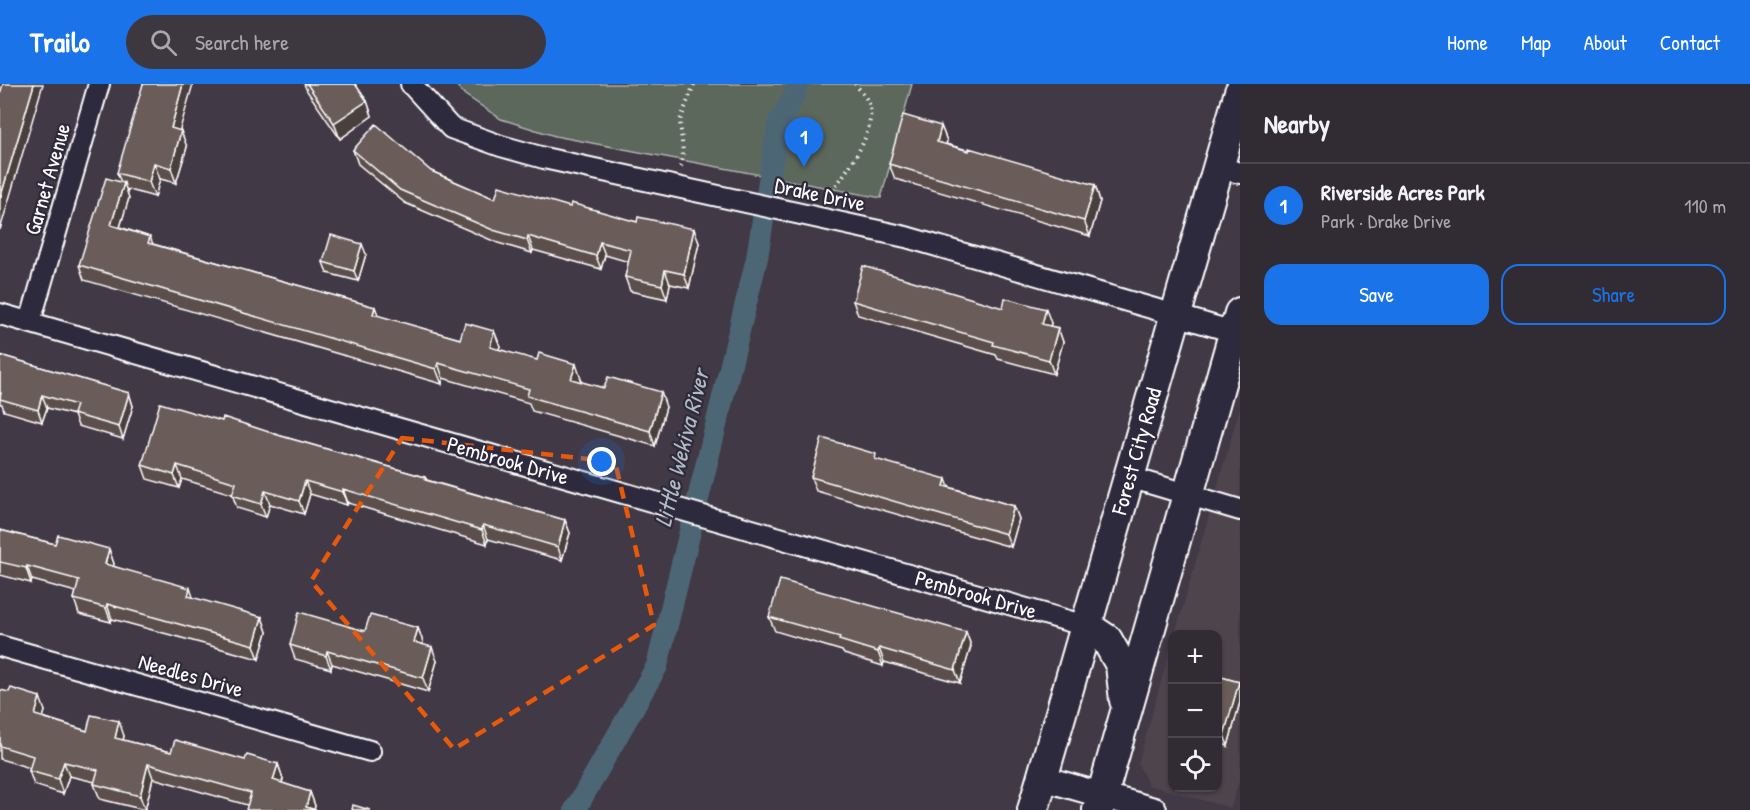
<!DOCTYPE html>
<meta charset="utf-8">
<style>
:root{--surface:#312b34;--page:#3d3740;--text:#f1f3f6;--muted:#a8a7ac;--line:#4c474f;--accent:#1a73e8}
body{margin:0;font-family:"Patrick Hand",sans-serif;background:var(--page);color:var(--text)}
.controls{position:absolute;right:18px;bottom:18px;display:grid;overflow:hidden;border-radius:12px;box-shadow:0 2px 4px #0004}
.controls button{width:54px;height:54px;display:grid;place-items:center;padding:0;border:0;border-bottom:2px solid var(--line);background:var(--surface);color:var(--text);font:30px sans-serif}
.you{position:absolute;left:602px;top:378px;width:21px;height:21px;margin:-15px;border:4px solid #fff;border-radius:50%;background:#1a73e8;box-shadow:0 0 0 9px #1a73e833}
.badge{display:grid;place-items:center;width:39px;height:39px;border-radius:50%;background:var(--accent);color:#fff;font-size:20px;font-weight:700}
.pin{position:absolute;translate:-50% -50px;filter:drop-shadow(0 2px 3px #0008)}
.pin::after{content:'';position:absolute;top:32px;width:21px;height:18px;background:inherit;clip-path:polygon(0 0,100% 0,50% 100%)}
.list{margin:0;padding:0;list-style:none}
h2{display:flex;justify-content:space-between;align-items:center;height:78px;margin:0;padding:0 24px;font-size:26px}
h2 small{font-size:20px;font-weight:400;color:var(--muted)}
.list li{display:grid;grid-template-columns:39px 1fr auto;gap:18px;align-items:center;box-sizing:border-box;height:84px;padding:0 24px;border-top:2px solid var(--line)}
.list b{display:block;font-size:22px;white-space:nowrap}
.list p{margin:0;font-size:20px;white-space:nowrap;color:var(--muted)}
.list em{font-size:20px;font-style:normal;color:var(--muted)}
.actions{display:flex;gap:12px;padding:18px 24px}
.actions a{flex:1;padding:14px 0;border:2px solid var(--accent);border-radius:18px;text-align:center;font-size:21px;color:var(--accent)}
.actions .main{background:var(--accent);color:#fff}
.icon{flex:none;width:33px;height:33px;fill:none;stroke:currentColor;stroke-width:2;stroke-linecap:round;stroke-linejoin:round}
.map{position:relative;flex:none;width:1240px;height:726px;overflow:hidden}
header{display:flex;align-items:center;gap:36px;box-sizing:border-box;height:84px;padding:0 30px;background:var(--accent);color:#fff}
header strong{font-size:28px}
nav{display:flex;gap:33px;margin-inline-start:auto;font-size:21px}
.search{width:420px;height:54px;background:var(--page);display:flex;align-items:center;gap:15px;box-sizing:border-box;padding:0 21px;border-radius:33px;color:var(--muted);font-size:22px}
main{display:flex}
aside{flex:1;background:var(--surface)}
.map>svg:first-child{display:block}
.built{fill:#4d444b}
.green{fill:#5d685d;stroke:#aeb4ae;stroke-width:1.5}
.lines{fill:none;stroke-linecap:round;stroke-linejoin:round}
.canal{stroke:#4d6675;stroke-width:22}
.minor-casing{stroke:#fff;stroke-width:24}
.tertiary-casing{stroke:#fff;stroke-width:28}
.primary-casing{stroke:#fff;stroke-width:34}
.path{stroke:#fff;stroke-width:4;stroke-dasharray:1.5 4.5;stroke-linecap:butt}
.minor{stroke:#2f2a3d;stroke-width:20}
.tertiary{stroke:#2f2a3d;stroke-width:24}
.primary{stroke:#2f2a3d;stroke-width:30}
.wall{fill:#5b4f4c;stroke:#fff;stroke-width:1.5}
.shaded-wall{fill:#4a403e;stroke:#fff;stroke-width:1.5}
.building{fill:#6a5c58;stroke:#fff;stroke-width:1.5}
.marked{fill:none;stroke:#e8590c;stroke-width:4.5;stroke-dasharray:12 8;stroke-linejoin:round}
.labels{text-anchor:middle;stroke-width:4.5;stroke-linejoin:round;paint-order:stroke}
.street-label{font-size:22px;fill:#fff;stroke:#2f2a3d}
.water-label{font-size:24px;font-style:italic;fill:#afbac1;stroke:#2f2a3d}
</style>
<header>
<strong>Trailo</strong>
<div class="search"><svg class="icon" aria-label="search" viewBox="0 0 24 24"><circle cx="10" cy="10" r="6"/><path d="M15 15l6 6"/></svg>Search here</div>
<nav><a>Home</a><a>Map</a><a>About</a><a>Contact</a></nav>
</header>
<main>
<div class="map">
<svg width="1240" height="726" viewBox="0 0 1240 726">
<rect width="100%" height="100%" fill="#413945"/>
<filter id="ink" filterUnits="userSpaceOnUse"><feTurbulence type="fractalNoise" baseFrequency=".0167" numOctaves="2"/><feDisplacementMap in="SourceGraphic" scale="12" xChannelSelector="R" yChannelSelector="G"/><feConvolveMatrix kernelMatrix="1 2 1 2 8 2 1 2 1" color-interpolation-filters="sRGB"/></filter>
<g filter="url(#ink)">
<path class="built" d="M1240,323V694L1231,724L1148,701L1138,680L1172,558V704H1218V550H1175Z"/>
<path class="green" d="M455,0H912L881,114L555,52L501,35L465,11Z"/>
<g class="lines">
<path class="canal" d="M575,726L657,582L757,174L778,40L795,11L797,0"/>
<g class="minor-casing">
<path id="minor" d="M411,0L451,44L501,62L544,74L906,153L1234,248
M1218,83L1240,89
M0,230L1086,542
M30,238L99,0
M1129,393L1240,426
M0,562L370,667"/>
</g>
<g class="tertiary-casing">
<path id="tertiary" d="M1042,694L1154,726"/>
</g>
<g class="primary-casing">
<path id="primary" d="M1086,542L1107,556L1121,581L1125,616
M1033,726L1240,8
M1098,726L1240,229"/>
</g>
<path class="path" d="M681,83L683,68L680,37L694,0
M828,117L830,110C846,87 874,54 870,23C869,16 860,6 855,0"/>
<use href="#minor" class="minor"/>
<use href="#tertiary" class="tertiary"/>
<use href="#primary" class="primary"/>
</g>
<path class="wall" d="M304,0H355L367,17L372,32L340,55L307,7Z
M941,42L947,57L946,60L1095,101L1100,117L1090,152L895,95L889,80Z
M180,47L187,63L176,99L160,95L155,113L126,105L129,114L120,143L150,153L153,160L375,223L378,232L460,255L494,247L500,262L499,265L581,295V298L666,323L655,362L532,327L529,319L443,294L442,300L84,196L79,181L121,98L117,89Z
M353,66L431,87L495,115L570,123L637,138L694,145L699,159L689,204L670,200L667,215L630,207L625,193L629,178L605,171L601,185L533,166L532,169L498,159L405,119L358,80Z
M366,170L358,197L327,189L323,178Z
M853,217L1051,239L1050,242L1058,244L1063,258L1054,290L998,275L996,271L858,231Z
M0,271L129,309L133,322L123,355L78,342L74,331L47,324L42,338L4,327L2,320H0Z
M222,337L281,352L425,393L427,396L565,436L570,449L562,476L488,455L487,460L348,419L347,421L310,410L304,430L270,420L266,433L237,424L232,410L182,395L179,404L147,395L142,381Z
M878,376L949,403L1014,422L1019,435L1011,463L816,407L811,393Z
M0,446L55,460L109,465L114,480L113,482L193,514L262,533L267,548L259,575L112,535L111,538L79,530L74,515L76,508L32,496L31,499L0,491Z
M769,533L966,548L971,562L960,599L884,578L883,582L844,570L842,567L775,547Z
M418,544L423,558L422,560L437,577L428,608L332,580L331,585L295,575L290,561L365,547Z
M1218,592L1239,598L1240,601V618L1228,662L1218,659Z
M0,606L45,627L43,633L87,647L124,652L123,656L171,668L278,680L283,695L282,699L310,708L315,722L314,725L247,721L153,694L145,726L100,715L94,700L95,698L69,692L63,710L34,701L29,687L30,684L0,675Z"/>
<path class="shaded-wall" d="M34,0H43L0,146V115Z
M183,0H193L176,59L171,44Z
M367,17L372,32L340,55L334,39Z
M941,42L947,57L942,73L937,58Z
M181,47L187,63L176,99L171,84Z
M154,79L160,95L155,113L149,98Z
M124,99L129,114L116,156L111,141Z
M1095,101L1100,117L1090,152L1084,137Z
M694,145L699,159L689,204L684,190Z
M528,152L533,166L532,169L527,156Z
M600,158L605,171L601,185L596,172Z
M362,160L366,170L358,197L354,187Z
M665,186L670,200L667,215L662,201Z
M375,223L381,238L373,230Z
M1046,225L1051,239L1047,254L1042,240Z
M1058,244L1063,258L1054,290L1049,276Z
M494,247L500,262L495,278L490,263Z
M438,279L443,294L442,300L436,285Z
M576,280L581,295L577,310L571,295Z
M661,308L666,323L655,362L650,347Z
M129,309L133,322L123,355L119,343Z
M42,311L47,324L42,338L38,326Z
M177,381L182,395L179,404L174,391Z
M946,395L951,409L944,402Z
M305,397L310,410L304,430L299,417Z
M343,405L348,419L347,421L343,408Z
M265,407L270,420L266,433L261,420Z
M1014,422L1019,435L1011,463L1006,450Z
M565,436L570,449L562,476L558,463Z
M483,441L488,455L487,460L482,446Z
M109,465L114,480L110,494L105,480Z
M27,482L32,496L31,499L26,484Z
M190,504L195,519L188,512Z
M107,520L112,535L111,538L106,524Z
M262,533L267,548L259,575L254,561Z
M418,544L423,558L419,572L414,558Z
M966,548L971,562L960,599L955,586Z
M432,563L437,577L428,608L423,594Z
M879,564L884,578L883,582L878,568Z
M327,567L332,580L331,585L326,572Z
M1239,598L1240,601V618L1228,662L1224,651Z
M40,613L45,627L40,645L35,631Z
M119,637L124,652L120,668L115,654Z
M64,678L69,692L63,710L58,695Z
M148,680L153,694L145,726L140,712Z
M278,680L283,695L278,711L273,696Z
M310,708L315,722L314,726L306,723Z"/>
<path class="building" d="M3,0H34L0,115V10Z
M143,0H183L171,44L181,47L171,84L154,79L149,98L117,89Z
M307,0H355L367,17L334,39Z
M903,31L941,42L937,58L969,67V64L1095,101L1084,137L889,80Z
M376,40L431,87L495,115L499,102L570,123L571,119L637,138L638,133L694,145L684,190L665,186L662,201L625,193L631,166L600,158L596,172L528,152L527,156L493,146L400,106L353,66Z
M106,94L124,99L111,141L150,153L148,159L375,223L373,230L460,255L465,239L494,247L490,263L537,276L539,269L576,280L571,295L604,304L608,293L661,308L650,347L527,312L529,305L438,279L436,285L79,181Z
M331,151L362,160L354,187L323,178Z
M863,182L1003,224L1005,214L1046,225L1042,240L1058,244L1049,276L993,261L994,258L853,217Z
M0,271L129,309L119,343L73,330L76,321L42,311L38,326L0,315L1,309H0Z
M160,319L222,337L223,333L281,352L425,393V396L565,436L558,463L483,441L482,446L343,405V408L305,397L299,417L265,407L261,420L232,411L236,399L177,381L174,391L142,381Z
M822,354L876,370L875,375L946,395L944,402L1014,422L1006,450L811,393Z
M0,446L55,460L58,451L109,465L105,480L190,504L188,512L262,533L254,561L107,520L106,524L74,515L79,496L27,482L26,484L0,478Z
M780,496L966,548L955,586L879,564L878,568L839,556L840,553L769,533Z
M299,528L365,547L370,531L418,544L414,558L432,563L423,594L327,567L326,572L290,561Z
M1218,592L1239,598L1224,651L1218,649Z
M11,604L40,613L35,631L87,647L91,631L119,637L115,654L171,668L175,656L245,676L247,671L278,680L273,696L310,708L306,723L316,726H246L251,709L148,680L140,712L94,700L98,686L64,678L58,695L29,687L33,672L0,662V606L9,608Z
M353,721L370,726H352Z"/>
</g>
<path class="marked" d="M402,354L615,378L654,541L454,665L311,497Z"/>
<g class="labels">
<g class="street-label">
<text transform="translate(47 95) rotate(-74)" y="8">Garnet Avenue</text>
<text transform="translate(820 110) rotate(12)" y="8">Drake Drive</text>
<text transform="translate(1136 367) rotate(-74)" y="8">Forest City Road</text>
<text transform="translate(508 376) rotate(16)" y="8">Pembrook Drive</text>
<text transform="translate(976 510) rotate(16)" y="8">Pembrook Drive</text>
<text transform="translate(191 591) rotate(16)" y="8">Needles Drive</text>
</g>
<g class="water-label">
<text transform="translate(682 364) rotate(-76)" y="8">Little Wekiva River</text>
</g>
</g>
</svg>
<div class="controls">
<button>+</button>
<button>−</button>
<button><svg class="icon" aria-label="locate" viewBox="0 0 24 24"><circle cx="12" cy="12" r="6"/><path d="M12 2v4M12 18v4M2 12h4M18 12h4"/></svg></button>
</div>
<div class="you"></div>
<div class="pin badge" style="left:804px;top:83px">1</div>
</div>
<aside>
<h2>Nearby<small></small></h2>
<ul class="list">
<li><span class="badge">1</span><div><b>Riverside Acres Park</b><p>Park · Drake Drive</p></div><em>110 m</em></li>
</ul>
<div class="actions"><a class="main">Save</a><a>Share</a></div>
</aside>
</main>
